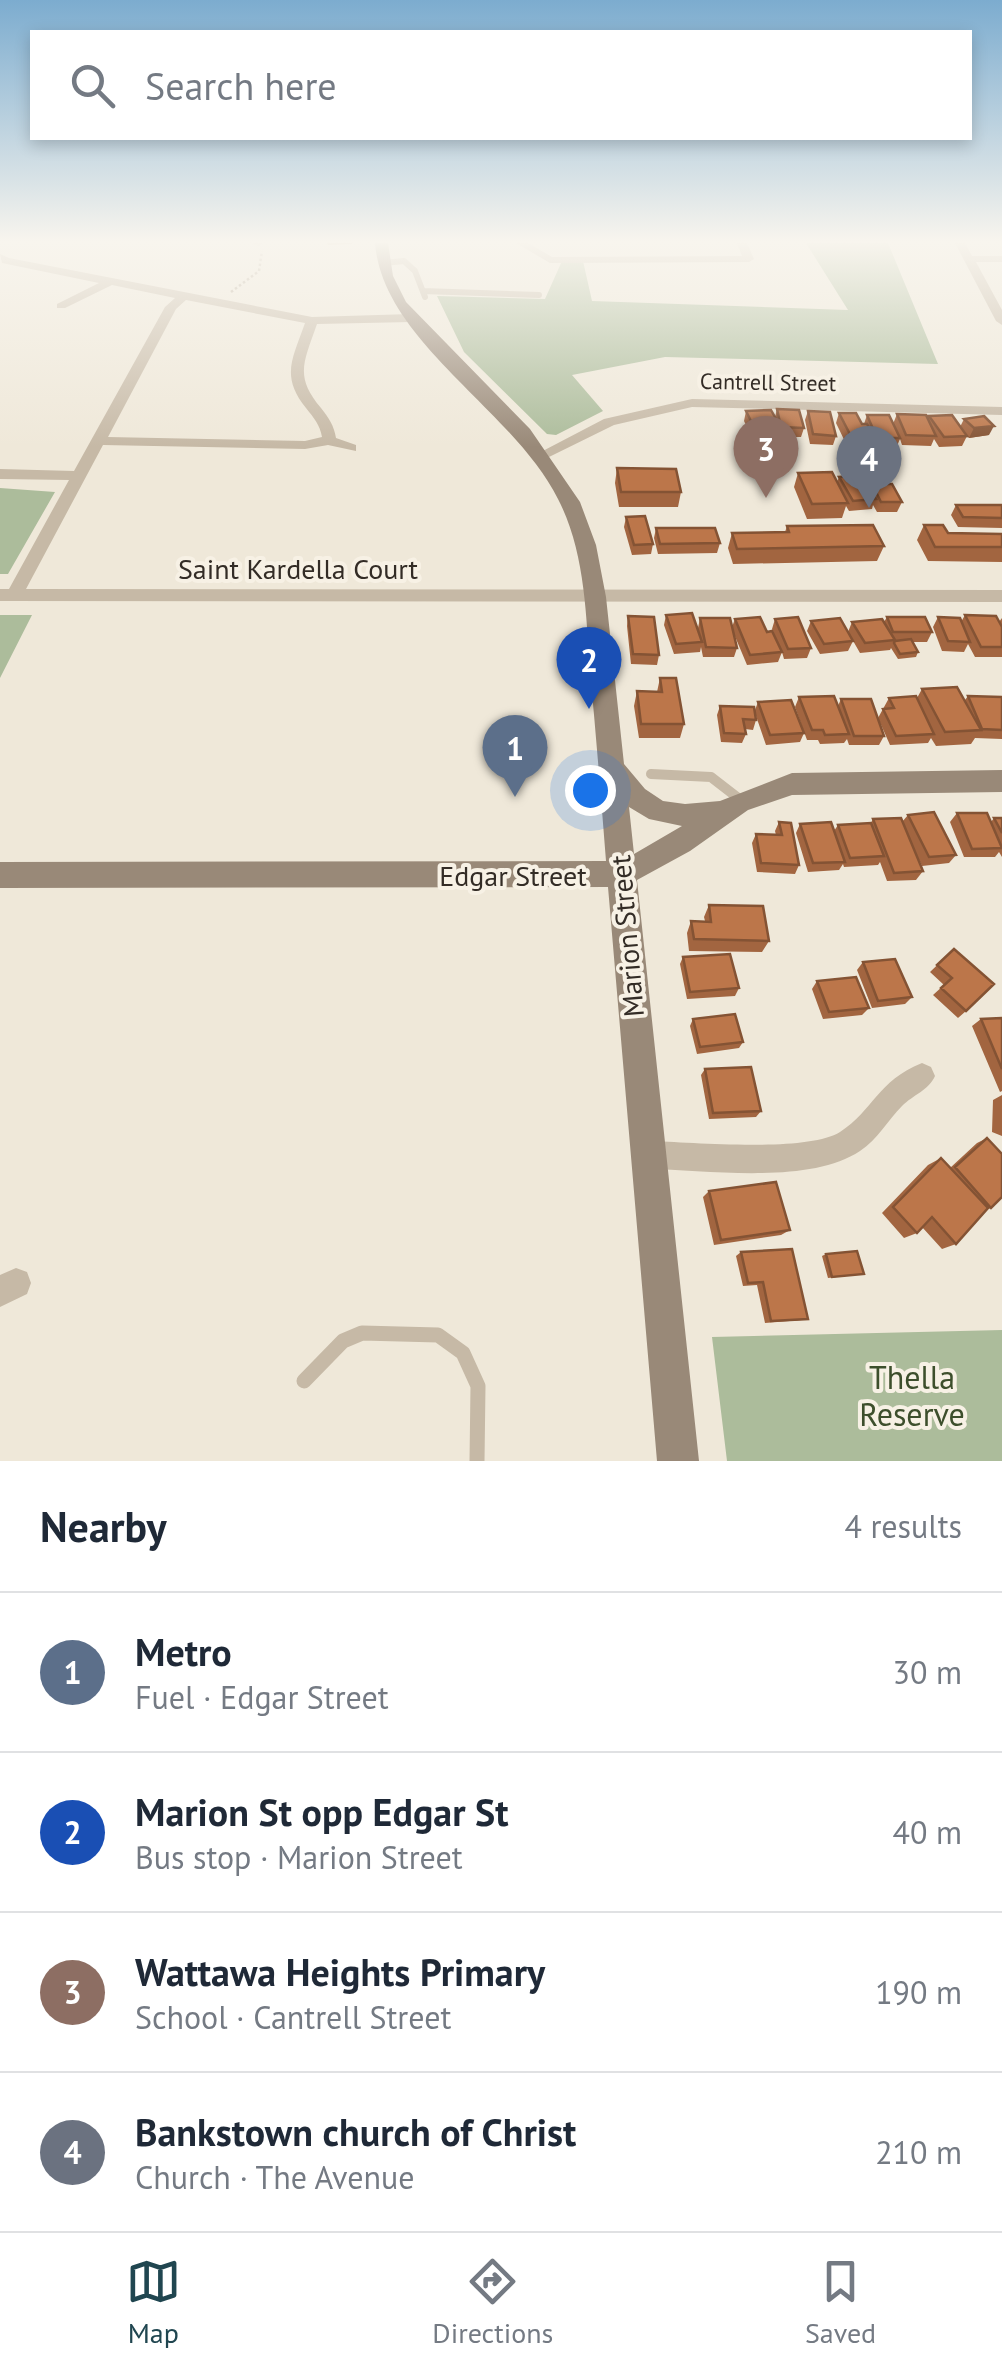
<!DOCTYPE html>
<meta charset="utf-8">
<style>
:root{--surface:#fff;--page:#f2f2f3;--text:#1f2937;--muted:#747a83;--line:#e0e1e3;--accent:#204650}
body{margin:0;font-family:"PT Sans",sans-serif;background:var(--page);color:var(--text)}
.you{position:absolute;left:590px;top:790px;width:35px;height:35px;margin:-25px;border:8px solid #fff;border-radius:50%;background:#1a73e8;box-shadow:0 0 0 15px #1a73e833}
.badge{display:grid;place-items:center;width:65px;height:65px;border-radius:50%;background:var(--accent);color:#fff;font-size:32px;font-weight:700}
.pin{position:absolute;translate:-50% -82px;filter:drop-shadow(0 2px 5px #0008)}
.pin::after{content:'';position:absolute;top:52px;width:35px;height:30px;background:inherit;clip-path:polygon(0 0,100% 0,50% 100%)}
.list{margin:0;padding:0;list-style:none}
h2{display:flex;justify-content:space-between;align-items:center;height:130px;margin:0;padding:0 40px;font-size:42px}
h2 small{font-size:32px;font-weight:400;color:var(--muted)}
.list li{display:grid;grid-template-columns:65px 1fr auto;gap:30px;align-items:center;box-sizing:border-box;height:160px;padding:0 40px;border-top:2px solid var(--line)}
.list b{display:block;font-size:38px;white-space:nowrap}
.list p{margin:0;font-size:32px;white-space:nowrap;color:var(--muted)}
.list em{font-size:32px;font-style:normal;color:var(--muted)}
.icon{flex:none;width:55px;height:55px;fill:none;stroke:currentColor;stroke-width:2;stroke-linecap:round;stroke-linejoin:round}
.map{position:relative;flex:none;width:1002px;height:1461px;overflow:hidden}
.search{position:absolute;background:var(--surface);box-shadow:0 5px 15px #0003;left:30px;right:30px;top:30px;height:110px;display:flex;align-items:center;gap:25px;box-sizing:border-box;padding:0 35px;border-radius:0px;color:var(--muted);font-size:38px}
.sheet{height:770px;background:var(--surface)}
nav{display:flex;justify-content:space-around;align-items:center;box-sizing:border-box;height:140px;border-top:2px solid var(--line);background:var(--surface);font-size:28px;color:var(--muted)}
nav a{display:grid;justify-items:center;gap:5px}
nav .on{color:var(--accent)}
.map>svg:first-child{display:block}
.green{fill:#acbc9b}
.lines{fill:none;stroke-linecap:round;stroke-linejoin:round}
.path{stroke:#b1a391;stroke-width:2.5;stroke-dasharray:2.5 2.5;stroke-linecap:butt}
.lane-far2{stroke:#c6b9a6;stroke-width:6}
.lane-far1{stroke:#c6b9a6;stroke-width:10}
.lane{stroke:#c6b9a6;stroke-width:15}
.street{fill:#c6b9a6;fill-rule:evenodd}
.secondary{fill:#998978;fill-rule:evenodd}
.wall{fill:#a26540}
.shaded-wall{fill:#845334}
.building{fill:#bc764a;stroke:#845334;stroke-width:2.5}
.labels{text-anchor:middle;stroke-width:8;stroke-linejoin:round;paint-order:stroke}
.far-street-label{font-size:22px;fill:#332c26;stroke:#f7f1e5}
.street-label{font-size:28px;fill:#332c26;stroke:#f7f1e5}
.near-park-label{font-size:32px;fill:#3d4f2c;stroke:#f7f1e5}
</style>
<div class="map">
<svg width="1002" height="1461" viewBox="0 0 1002 1461">
<rect width="100%" height="100%" fill="#efe8d9"/>
<path class="green" d="M806,243H888L938,364L665,357L572,375L603,411L556,435L547,434L464,352L437,296L545,299L562,261H583L592,301L848,310Z
M0,488L55,492L8,574H0Z
M0,615H32L0,678Z
M1002,1330V1461H727L712,1337Z"/>
<g class="lines">
<path class="path" d="M231,292L259,271L262,251"/>
<path class="lane-far2" d="M383,263L404,261L415,271L425,297
M423,291L539,295"/>
<path class="lane-far1" d="M651,774L711,777L742,801"/>
<path class="lane" d="M304,1381L343,1341L362,1333L438,1335L463,1353L478,1386L477,1461"/>
<path class="street" d="M252,243H263L258,246Z
M516,243H528L552,257L742,256L737,243H747L754,259L749,262L550,263Z
M955,243H965L972,256H1002V262H976L1002,310V325L996,321Z
M0,254L9,258L312,317L411,314L417,318L411,322L317,324C304,362 294,376 321,408C329,418 334,426 336,438L356,445V451L328,445L305,449L103,445L26,589L1002,590V602L0,601V589H9L69,480L0,479V469L74,471L165,307L175,298L112,285L65,308H57V304L99,283L2,263ZM186,300L305,323C293,358 280,376 306,408C314,418 320,425 322,437L305,441L108,437L176,309Z
M692,399L1002,407V415L692,407L614,425L549,457L537,454L604,419Z
M922,1063L931,1067L935,1076C929,1090 913,1095 902,1106C888,1120 878,1139 860,1151C809,1185 708,1170 648,1169L638,1165L634,1155L638,1145L648,1141C691,1142 806,1153 840,1132C874,1110 877,1081 922,1063Z
M16,1268L27,1272L31,1283L27,1294L0,1307V1275Z"/>
<path class="secondary" d="M375,243H388L393,276L406,302L530,429L580,502L596,545L606,597L624,764L645,789L663,801L685,804L720,801L792,773L1002,770V792L792,795L748,810L690,851L637,880L699,1461H657L608,887L0,888V862L606,861C601,798 596,734 590,671C586,614 585,551 558,499C512,408 383,342 375,243ZM629,807L649,819L682,826L634,854Z"/>
</g>
<path class="wall" d="M327,243H352V244L328,245Z
M777,409L804,428L801,437H778V433L777,436L752,437L744,421L746,411L775,417Z
M808,411L836,436L833,445L810,444L805,420Z
M839,413L862,424H864L867,415L893,424L897,414L928,419L929,416L960,427L964,419L989,435L969,438L967,436L962,446L939,447L934,439L931,446L902,445L900,439L896,448H875L873,452H850L836,423Z
M617,468L681,492L678,507H619L615,483Z
M798,473L837,482L839,477L870,490L872,484L902,502L897,512H877L873,505L872,509L849,511L846,506L842,518L807,519L794,487Z
M956,505H1002V528L958,527L951,515Z
M626,517L653,544L651,554L632,555L624,527Z
M924,525L948,533L1002,534V562L928,561L917,540Z
M787,526L884,546L877,561L733,564L728,548L732,533L785,532Z
M656,528L720,543L717,553L658,554L654,538Z
M666,615L698,628L700,618L732,627L735,619L767,632L781,650L772,629L775,619L811,648L807,658L784,659L782,652L778,662L747,665L734,634L737,648L734,657H703L701,647L700,652L674,654L664,625Z
M965,615L999,622L1002,618V657H975L968,644L964,652L942,651L933,627L938,617L961,622Z
M628,616L659,655L657,665L631,664L627,626Z
M887,617L932,632L927,642H912L918,652L916,657L898,659L891,648L890,650L860,653L848,632L852,622H884Z
M811,621L853,641L848,651L820,654L807,631Z
M660,678L684,724L680,738H639L634,706L637,691L657,692Z
M922,689L965,700L968,696L1002,697V739L975,738L971,744L936,746L931,738L928,743L890,745L878,718L889,698H917Z
M799,697L838,706L841,699L884,736L879,745H849L847,739L844,743L820,744L818,740H807L795,707Z
M758,702L804,733L800,742L766,745L756,716V720L753,730L745,729L746,734L742,743L721,742L717,715L720,706L755,710Z
M957,813L991,822L994,818H1002V857L999,852L995,857H964L950,822Z
M908,815L956,855L949,863L922,866L911,843L923,871L916,880L887,881L880,862L878,865L844,867L843,864L839,870L808,872L796,833L800,824L834,831L838,825L871,823L873,819L902,822Z
M779,822L799,865L795,874L757,872L752,843L756,834L776,835L775,831Z
M709,905L769,941L762,952L689,951L687,933L691,921H705L704,917Z
M954,949L966,1011L958,1018L933,995L944,985L930,972Z
M683,957L739,988L735,996L687,999L680,964Z
M863,962L912,997L905,1004L872,1008L857,970Z
M817,981L869,1008L862,1015L823,1019L812,989Z
M1002,1018V1091L1000,1092L972,1026L981,1019Z
M693,1019L743,1042L739,1048L697,1054L690,1026Z
M705,1069L761,1111L756,1117L709,1119L701,1075Z
M1002,1095V1136L992,1132L993,1100Z
M987,1138L991,1208L988,1209L956,1244L942,1249L922,1227L917,1233L904,1238L882,1213L928,1165L941,1158L950,1168L977,1143Z
M709,1191L790,1230L781,1235L714,1245L703,1197Z
M741,1252L808,1319L802,1320L765,1323L757,1285L743,1286L736,1256Z
M826,1254L864,1274L828,1278L822,1256Z"/>
<path class="shaded-wall" d="M994,426L989,435L969,438L974,428Z"/>
<path class="building" d="M777,409L799,410L804,428L781,427Z
M771,410L780,426L754,427L746,411Z
M808,411L830,412L836,436L813,434Z
M839,413H856L862,424H867L877,442H854Z
M897,414L926,415L936,436L906,435Z
M867,415H889L900,438H877Z
M952,415L967,436L944,437L929,416Z
M984,416L994,426L974,428L964,419Z
M617,468L676,469L681,492H621Z
M832,472L848,503L812,504L798,473Z
M861,476L876,499L853,501L839,477Z
M872,484H892L902,502H881Z
M956,505H1002V518L963,517Z
M645,516L653,544L634,545L626,517Z
M873,525L884,546L737,549L732,533L789,532L787,526Z
M924,525H943L948,533L1002,534V547H935Z
M656,528H715L720,543L660,544Z
M692,613L702,642L676,644L666,615Z
M965,615L996,616L1002,627V647H981Z
M628,616L654,617L659,655L633,654Z
M760,617L767,632L772,631L782,652L750,655L735,619Z
M798,617L811,648L788,649L775,619Z
M887,617H925L932,632H893Z
M938,617L960,618L970,642L948,641Z
M700,618H730L737,648L706,647Z
M840,618L853,641L824,644L811,621Z
M882,619L895,640L865,643L852,622Z
M911,639L918,652L900,654L894,643L895,641Z
M660,678H676L684,724H641L637,691L662,692Z
M957,687L981,730L945,732L922,689Z
M834,696L849,734L825,735L823,730H812L799,697Z
M916,696L934,734L896,736L883,709L894,708L889,698Z
M968,696L1002,697V730L982,729Z
M841,699H871L884,736H854Z
M791,700L804,733L770,735L758,702Z
M720,706L754,707L756,720L743,719L746,734L724,733Z
M934,812L956,855L929,857L908,815Z
M957,813H987L1002,848L972,849Z
M901,818L923,871L894,873L873,819Z
M994,818H1002V833Z
M779,822L791,823L799,865L761,863L756,834L782,835Z
M831,822L845,862L813,863L800,824Z
M871,823L884,856L850,858L838,825Z
M709,905L763,906L769,941L694,939L691,921L711,922Z
M954,949L994,984L966,1011L941,988L952,978L937,965Z
M730,954L739,988L690,992L683,957Z
M895,959L912,997L878,1001L863,962Z
M856,977L869,1008L829,1012L817,981Z
M735,1014L743,1042L700,1047L693,1019Z
M1002,1018V1069L981,1019Z
M751,1067L761,1111L713,1113L705,1069Z
M987,1138L1002,1154V1197L991,1208L955,1167Z
M941,1158L988,1208L956,1244L932,1217L917,1233L893,1207Z
M776,1182L790,1230L721,1240L709,1191Z
M792,1249L808,1319L771,1321L763,1282L748,1283L741,1252Z
M857,1251L864,1274L832,1277L826,1254Z"/>
<linearGradient id="sky" x2="0" y2="1"><stop stop-color="#7caccf"/><stop offset="0.54" stop-color="#f8f5ee"/><stop offset="1" stop-color="#f8f5ee" stop-opacity="0"/></linearGradient>
<rect width="1002" height="447" fill="url(#sky)"/>
<g class="labels">
<g class="far-street-label">
<text transform="translate(768 382) rotate(1)" y="8">Cantrell Street</text>
</g>
<g class="street-label">
<text x="298" y="579">Saint Kardella Court</text>
<text x="513" y="886">Edgar Street</text>
<text transform="translate(627 936) rotate(-95)" y="10">Marion Street</text>
</g>
<g class="near-park-label">
<text x="912" y="1389">Thella<tspan x="912" dy="37">Reserve</tspan></text>
</g>
</g>
</svg>
<div class="you"></div>
<div class="pin badge" style="left:515px;top:797px;background:#5c6f8a">1</div>
<div class="pin badge" style="left:589px;top:709px;background:#1a4fb4">2</div>
<div class="pin badge" style="left:766px;top:498px;background:#8d6e63">3</div>
<div class="pin badge" style="left:869px;top:508px;background:#6b7280">4</div>
<div class="search"><svg class="icon" aria-label="search" viewBox="0 0 24 24"><circle cx="10" cy="10" r="6"/><path d="M15 15l6 6"/></svg>Search here</div>
</div>
<section class="sheet">
<h2>Nearby<small>4 results</small></h2>
<ul class="list">
<li><span class="badge" style="background:#5c6f8a">1</span><div><b>Metro</b><p>Fuel · Edgar Street</p></div><em>30 m</em></li>
<li><span class="badge" style="background:#1a4fb4">2</span><div><b>Marion St opp Edgar St</b><p>Bus stop · Marion Street</p></div><em>40 m</em></li>
<li><span class="badge" style="background:#8d6e63">3</span><div><b>Wattawa Heights Primary</b><p>School · Cantrell Street</p></div><em>190 m</em></li>
<li><span class="badge" style="background:#6b7280">4</span><div><b>Bankstown church of Christ</b><p>Church · The Avenue</p></div><em>210 m</em></li>
</ul>
</section>
<nav>
<a class="on"><svg class="icon" aria-label="map" viewBox="0 0 24 24"><path d="M3 6l6-2 6 2 6-2v14l-6 2-6-2-6 2zM9 4v14M15 6v14"/></svg>Map</a>
<a><svg class="icon" aria-label="directions" viewBox="0 0 24 24"><path d="M12 3l9 9-9 9-9-9zM9 14v-3h6M13 9l2 2-2 2"/></svg>Directions</a>
<a><svg class="icon" aria-label="saved" viewBox="0 0 24 24"><path d="M7 4h10v16l-5-4-5 4z"/></svg>Saved</a>
</nav>
